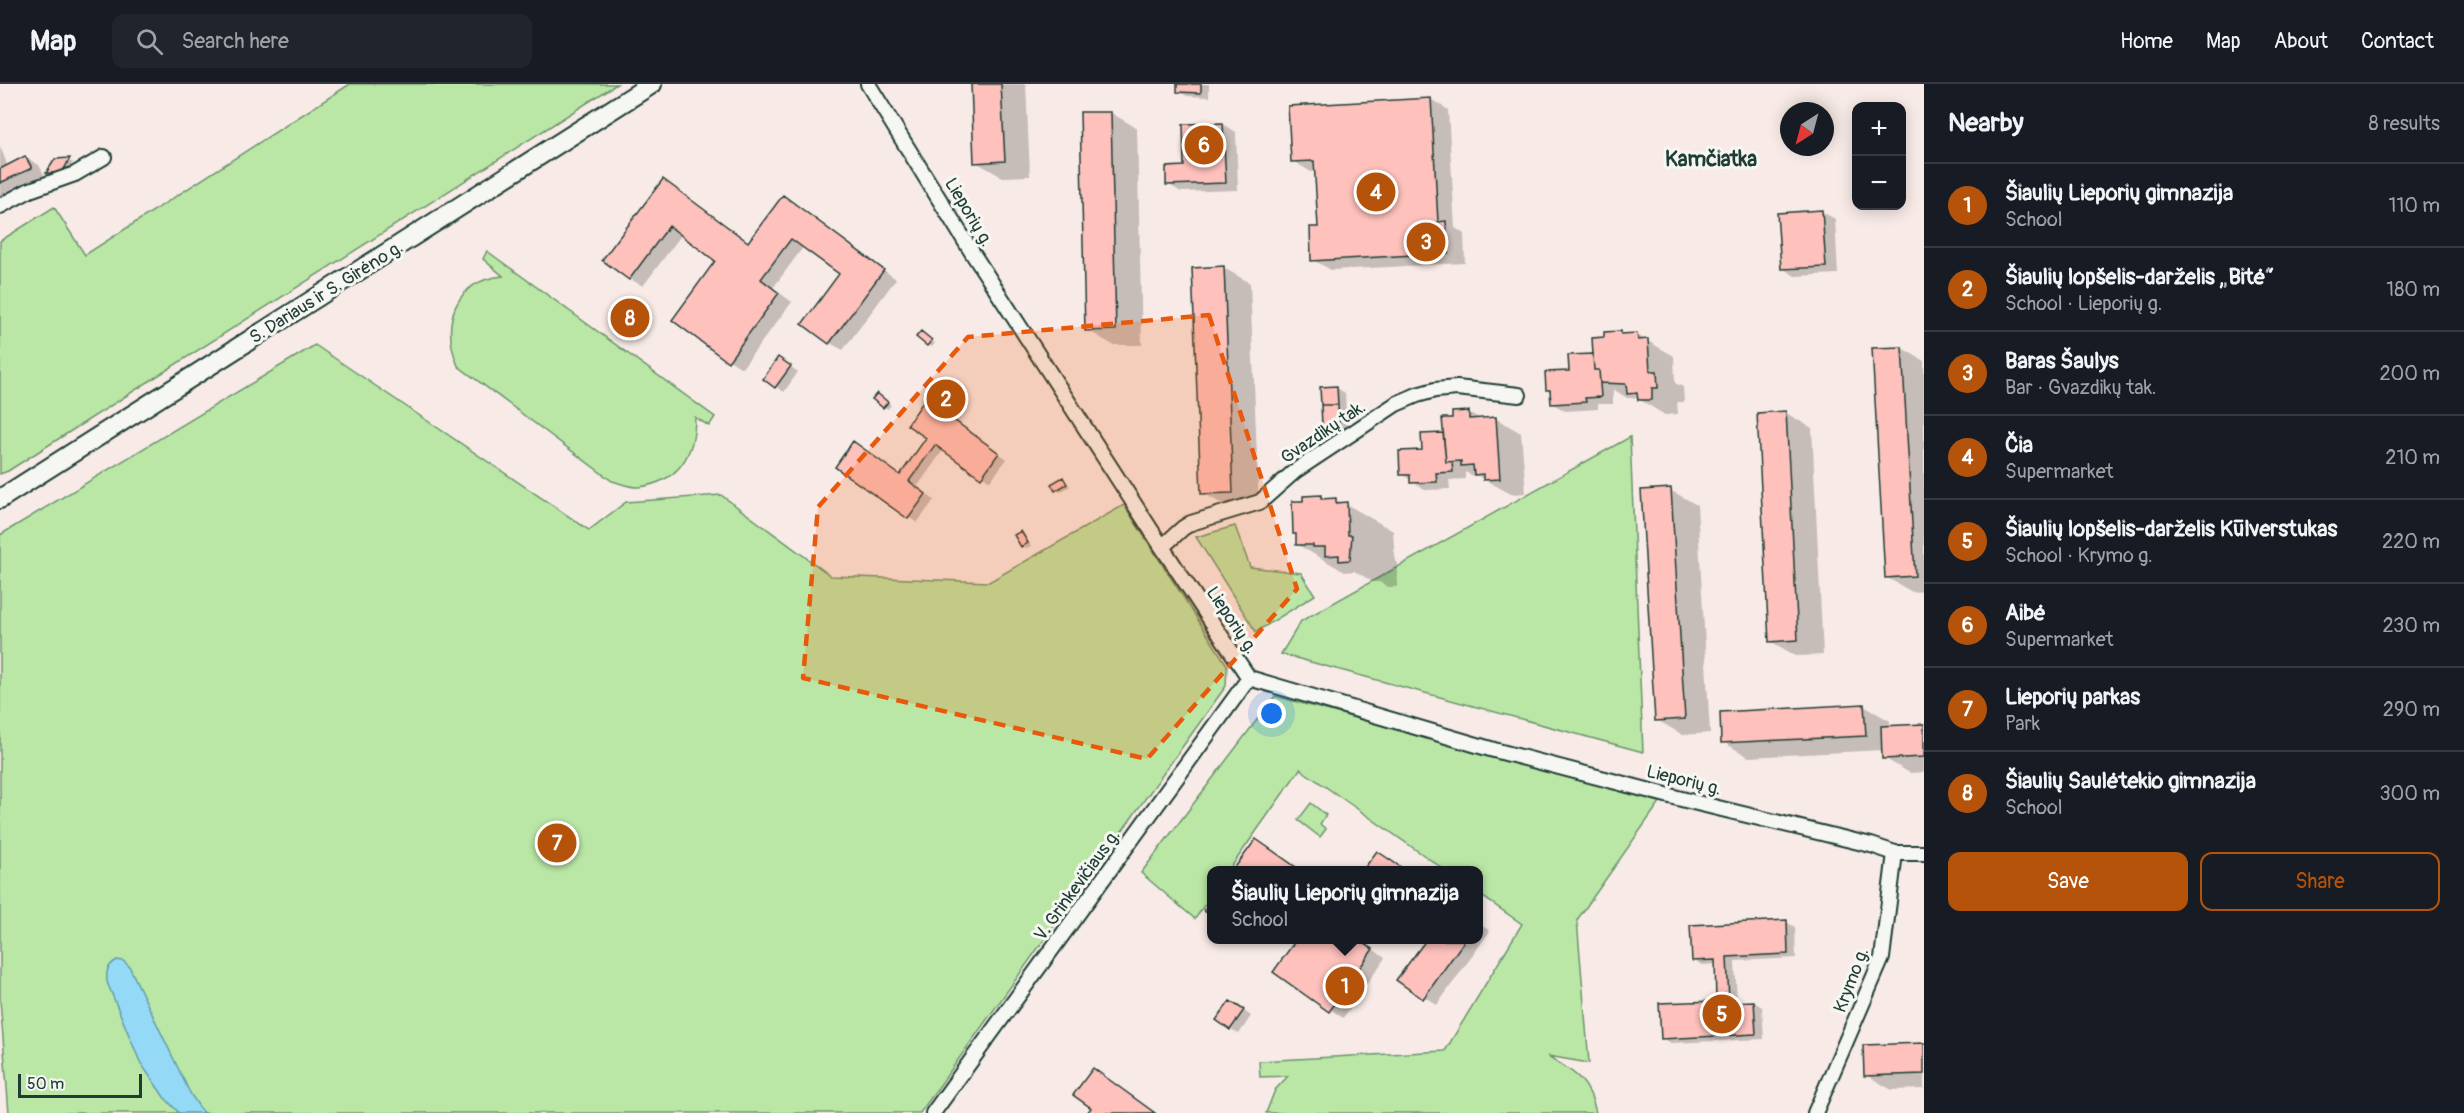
<!DOCTYPE html>
<meta charset="utf-8">
<style>
:root{--surface:#171b24;--page:#20242c;--text:#f1f3f6;--muted:#9ea1a6;--line:#363941;--accent:#b45309}
body{margin:0;font-family:Pangolin,sans-serif;background:var(--page);color:var(--text)}
.controls{position:absolute;right:18px;top:18px;display:grid;overflow:hidden;border-radius:12px;box-shadow:0 3px 15px #0003}
.controls button{width:54px;height:54px;display:grid;place-items:center;padding:0;border:0;border-bottom:2px solid var(--line);background:var(--surface);color:var(--text);font:30px sans-serif}
.compass{position:absolute;left:1780px;top:18px;width:54px;height:54px;border-radius:50%;background:var(--surface);box-shadow:0 3px 15px #0003;rotate:216deg}
.scale{position:absolute;left:18px;bottom:15px;width:124px;box-sizing:border-box;padding-left:6px;border:3px solid #1f3d34;border-top:0;font-size:16px;line-height:21px;white-space:nowrap;color:#1f3d34;-webkit-text-stroke:4px #f6f6f2;paint-order:stroke}
.you{position:absolute;left:1272px;top:630px;width:21px;height:21px;margin:-15px;border:4px solid #fff;border-radius:50%;background:#1a73e8;box-shadow:0 0 0 9px #1a73e833}
.badge{display:grid;place-items:center;width:39px;height:39px;border-radius:50%;background:var(--accent);color:#fff;font-size:20px;font-weight:700}
.pin{position:absolute;translate:-50% -50%;border:3px solid #fff;box-shadow:0 2px 6px #0006}
.popup{position:absolute;left:1207px;top:782px;width:276px;height:78px;box-sizing:border-box;display:grid;place-content:center;border-radius:12px;background:var(--surface);filter:drop-shadow(0 2px 4px #0005);font-size:20px;white-space:nowrap;color:var(--muted)}
.popup b{font-size:22px;color:var(--text)}
.popup::after{content:'';position:absolute;left:50%;top:100%;margin-left:-12px;border:12px solid transparent;border-top-color:var(--surface)}
.list{margin:0;padding:0;list-style:none}
h2{display:flex;justify-content:space-between;align-items:center;height:78px;margin:0;padding:0 24px;font-size:26px}
h2 small{font-size:20px;font-weight:400;color:var(--muted)}
.list li{display:grid;grid-template-columns:39px 1fr auto;gap:18px;align-items:center;box-sizing:border-box;height:84px;padding:0 24px;border-top:2px solid var(--line)}
.list b{display:block;font-size:22px;white-space:nowrap}
.list p{margin:0;font-size:20px;white-space:nowrap;color:var(--muted)}
.list em{font-size:20px;font-style:normal;color:var(--muted)}
.actions{display:flex;gap:12px;padding:18px 24px}
.actions a{flex:1;padding:14px 0;border:2px solid var(--accent);border-radius:12px;text-align:center;font-size:21px;color:var(--accent)}
.actions .main{background:var(--accent);color:#fff}
.icon{flex:none;width:33px;height:33px;fill:none;stroke:currentColor;stroke-width:2;stroke-linecap:round;stroke-linejoin:round}
.map{position:relative;flex:none;width:1924px;height:1029px;overflow:hidden}
header{display:flex;align-items:center;gap:36px;box-sizing:border-box;height:84px;padding:0 30px;background:var(--surface);border-bottom:2px solid var(--line)}
header strong{font-size:28px}
nav{display:flex;gap:33px;margin-inline-start:auto;font-size:21px}
.search{width:420px;height:54px;background:var(--page);display:flex;align-items:center;gap:15px;box-sizing:border-box;padding:0 21px;border-radius:12px;color:var(--muted);font-size:22px}
main{display:flex}
aside{flex:1;background:var(--surface)}
.map>svg:first-child{display:block}
.green{fill:#bae7a6;stroke:#6c926d;stroke-width:1.5}
.water{fill:#94daf6;stroke:#659ba8;stroke-width:1.5}
.shadow{fill:#0003}
.building{fill:#fec1bc;stroke:#1f3d34;stroke-width:1.5}
.lines{fill:none;stroke-linecap:round;stroke-linejoin:round}
.street-casing{stroke:#1f3d34;stroke-width:18}
.secondary-casing{stroke:#1f3d34;stroke-width:22}
.street{stroke:#f6f6f2;stroke-width:14}
.secondary{stroke:#f6f6f2;stroke-width:18}
.marked{fill:#e8590c;fill-opacity:0.2;stroke:#e8590c;stroke-width:4.5;stroke-dasharray:12 8;stroke-linejoin:round}
.labels{text-anchor:middle;stroke-width:6;stroke-linejoin:round;paint-order:stroke}
.street-label{font-size:18px;fill:#1f3d34;stroke:#f6f6f2}
.quarter-label{font-size:21px;font-weight:bold;fill:#1f3d34;stroke:#f6f6f2}
</style>
<header>
<strong>Map</strong>
<div class="search"><svg class="icon" aria-label="search" viewBox="0 0 24 24"><circle cx="10" cy="10" r="6"/><path d="M15 15l6 6"/></svg>Search here</div>
<nav><a>Home</a><a>Map</a><a>About</a><a>Contact</a></nav>
</header>
<main>
<div class="map">
<svg width="1924" height="1029" viewBox="0 0 1924 1029">
<rect width="100%" height="100%" fill="#f8ebe7"/>
<filter id="ink" filterUnits="userSpaceOnUse"><feTurbulence type="fractalNoise" baseFrequency=".0167" numOctaves="2"/><feDisplacementMap in="SourceGraphic" scale="12" xChannelSelector="R" yChannelSelector="G"/><feConvolveMatrix kernelMatrix="1 2 1 2 8 2 1 2 1" color-interpolation-filters="sRGB"/></filter>
<g filter="url(#ink)">
<path class="green" d="M350,0H617L8,387L0,390V157L54,123L85,171Z
M487,167L715,333L709,342L695,333C695,370 679,398 639,403C631,404 620,399 612,397L458,282C441,240 453,197 503,192L483,175Z
M315,261L589,446L626,418L721,411L831,492L989,498L1124,421L1227,581L1226,602L920,1029H9L0,916V451Z
M1630,353L1643,668L1281,570L1301,537Z
M1235,442L1250,483L1301,489L1315,511L1256,548L1196,453Z
M1275,612L1660,718L1577,836L1589,979L1548,972C1575,989 1589,995 1596,1029H1266L1275,1006L1288,992L1260,993L1259,977L1445,967L1522,840L1479,810L1478,786H1445L1300,685L1229,786H1212L1211,812L1195,835L1141,789Z
M1311,719L1326,731L1320,740L1326,745L1320,753L1298,736Z"/>
<path class="water" d="M117,876L123,877L129,882L190,1009L203,1029H179L164,1013L140,978L107,898C106,887 107,882 117,876Z"/>
<path class="shadow" d="M972,0H1026L1030,92L1002,93L976,78Z
M1178,0H1209V13L1187,12L1178,7Z
M1431,15L1448,26L1455,144L1464,149L1465,179L1331,186L1313,176L1320,144L1317,87L1311,88L1293,77Z
M1111,29L1137,44L1142,261H1113L1087,246Z
M1223,40L1236,48L1238,106L1181,108L1168,100L1186,84Z
M0,62L8,83L25,73L39,81L44,91L7,108L0,116Z
M56,76L73,78L66,91L48,88Z
M664,97L749,158L784,113L896,195L843,266L830,259L841,190L804,162L773,204L792,218L742,284L729,276L718,177L682,150L643,202L630,195Z
M1822,128L1835,135L1838,190L1795,192L1782,184Z
M1224,184L1250,199L1259,423L1229,424L1203,409Z
M1621,248L1626,251H1637L1674,272L1675,299L1683,303L1684,318H1677L1678,330L1665,331L1637,314H1627L1613,305V320H1598V325L1565,327L1552,319L1551,307L1548,305L1593,272L1606,255Z
M925,251L935,259L932,263L919,253Z
M1902,264L1924,277V507L1912,508L1886,493Z
M787,280L798,288L784,308L765,295Z
M1337,304L1345,309L1347,344L1332,345L1323,340Z
M881,313L891,321L888,325L884,323Z
M934,322L1007,375L990,397L944,365L917,403L934,416L917,439L837,382L901,392L928,354Z
M1468,328L1481,335L1495,334L1521,349L1526,409L1511,410L1478,392H1473L1465,388V395L1449,396L1450,405L1425,406L1402,390L1424,368L1423,351L1445,350L1454,335Z
M1786,329L1812,344L1823,571L1796,572L1770,557Z
M1063,395L1070,402L1060,408L1056,406Z
M1670,406L1697,421L1710,649L1683,651L1657,636Z
M1321,412L1328,416H1335L1346,420L1393,447L1395,477L1398,479L1397,503H1388L1379,498H1374L1354,487L1345,488L1298,461L1297,451L1295,449L1305,418Z
M1021,449L1025,451L1031,462L1026,464L1023,462Z
M1864,622L1890,637V643L1924,642V688L1910,689L1884,674L1883,666L1749,673L1723,658Z
M1256,757L1269,764L1300,786H1235Z
M1378,768L1391,776L1405,786H1365Z
M1786,838L1795,843L1796,874L1735,877L1737,919L1754,918L1762,923L1764,955L1671,959L1662,954L1718,918L1716,880L1702,881L1693,876Z
M1478,839L1490,847L1437,921L1399,896L1427,856H1478Z
M1298,856H1371L1367,861L1385,874L1343,934L1275,887Z
M1239,923L1251,932L1239,950L1230,945Z
M1924,960V1005L1892,1006L1866,991Z"/>
<path class="building" d="M971,0H1001L1005,77L974,79Z
M1177,0H1201V9L1177,8Z
M1431,14L1438,138L1446,137L1448,169L1311,177L1310,143H1318L1314,77L1291,78L1288,22Z
M1080,28H1111L1116,246L1085,247Z
M1223,39L1226,99L1166,101V83L1184,82L1183,40Z
M25,72L32,84L0,99V85Z
M70,74L62,89H46L55,75Z
M663,95L748,158L783,111L884,186L829,260L802,240L839,190L791,155L761,195L779,209L728,278L672,236L715,177L669,142L629,196L602,176Z
M1822,126L1826,183L1781,185L1777,129Z
M1224,182L1233,409L1201,410L1192,184Z
M921,247L932,256L927,262L916,253Z
M1621,247V250L1637,249L1638,256L1648,255L1650,287H1657L1658,304H1652V316H1638L1637,309L1627,310L1626,300L1600,299L1599,286H1594L1592,254L1604,253V248Z
M1902,263L1915,492L1885,494L1872,264Z
M1593,270L1594,286H1599L1601,313L1585,314L1586,318L1551,320L1550,306H1546L1545,288L1569,287L1568,271Z
M778,273L791,282L775,304L763,295Z
M1337,302L1338,321H1321L1320,303Z
M877,309L888,318L883,324L872,315Z
M925,315L999,369L981,394L935,361L909,397L926,410L908,435L835,383L853,357L900,391L926,354L907,341Z
M1321,321H1338L1339,340L1322,341Z
M1469,327V335L1496,333L1500,395L1483,396V390L1474,391L1473,381L1461,382V377L1446,378L1442,334H1452V328Z
M1786,327L1798,556L1769,558L1757,329Z
M1443,349L1446,378H1452L1453,388L1436,389L1437,398L1410,399V391H1400L1399,367L1422,366L1421,350Z
M1063,393L1067,400L1055,407L1051,400Z
M1671,404L1685,635L1655,637L1641,406Z
M1321,411V415L1336,414V419L1347,418L1348,451H1352L1350,476L1339,477V471L1325,472V463H1313V461H1296V450H1293L1292,417H1303V412Z
M1021,447L1028,459L1021,463L1014,451Z
M1864,620L1866,652L1721,659L1720,628Z
M1924,640V673L1882,675L1881,642Z
M1256,755L1300,786H1233Z
M1377,767L1405,786H1363Z
M1212,816V832L1204,827Z
M1787,836L1788,870L1727,873L1729,918L1754,917L1756,950L1661,955L1659,919L1716,917L1715,876L1692,877L1690,841Z
M1296,856H1359L1373,865L1329,928L1273,888Z
M1426,856H1465L1423,915L1396,896Z
M1230,917L1244,926L1230,946L1216,936Z
M1924,959V990L1864,992L1863,961Z
M1093,984L1155,1029H1087L1091,1024L1073,1011Z"/>
<g class="lines">
<g class="street-casing">
<path id="street" d="M868,0L973,170L1162,463L1249,594L1494,666L1693,718L1871,761L1895,769H1924
M0,122L30,106L75,90L104,73
M1162,463L1183,444L1191,439L1260,418L1295,387L1396,320L1417,311L1435,306L1457,304L1519,311
M933,1029L1249,594
M1815,1029L1882,874L1895,769"/>
</g>
<g class="secondary-casing">
<path id="secondary" d="M0,415L652,0"/>
</g>
<use href="#street" class="street"/>
<use href="#secondary" class="secondary"/>
</g>
</g>
<path class="marked" d="M1209,231L1297,505L1147,675L803,594L818,423L968,253Z"/>
<g class="labels">
<g class="street-label">
<text transform="translate(969 128) rotate(59)" y="6">Lieporių g.</text>
<text transform="translate(326 208) rotate(-32)" y="6">S. Dariaus ir S. Girėno g.</text>
<text transform="translate(1323 348) rotate(-34)" y="6">Gvazdikų tak.</text>
<text transform="translate(1232 536) rotate(56)" y="6">Lieporių g.</text>
<text transform="translate(1684 696) rotate(14)" y="6">Lieporių g.</text>
<text transform="translate(1077 801) rotate(-54)" y="6">V. Grinkevičiaus g.</text>
<text transform="translate(1851 896) rotate(-69)" y="6">Krymo g.</text>
</g>
<g class="quarter-label">
<text x="1711" y="82">Kamčiatka</text>
</g>
</g>
</svg>
<div class="controls">
<button>+</button>
<button>−</button>
</div>
<svg class="compass" viewBox="-18 -18 36 36"><path d="M0-13l5 13h-10z" fill="#e53935"/><path d="M0 13l5-13h-10z" fill="#9ea1a6"/></svg>
<div class="scale">50 m</div>
<div class="you"></div>
<div class="pin badge" style="left:1345px;top:902px">1</div>
<div class="popup"><b>Šiaulių Lieporių gimnazija</b>School</div>
<div class="pin badge" style="left:946px;top:315px">2</div>
<div class="pin badge" style="left:1426px;top:158px">3</div>
<div class="pin badge" style="left:1376px;top:108px">4</div>
<div class="pin badge" style="left:1722px;top:930px">5</div>
<div class="pin badge" style="left:1204px;top:61px">6</div>
<div class="pin badge" style="left:557px;top:759px">7</div>
<div class="pin badge" style="left:630px;top:234px">8</div>
</div>
<aside>
<h2>Nearby<small>8 results</small></h2>
<ul class="list">
<li><span class="badge">1</span><div><b>Šiaulių Lieporių gimnazija</b><p>School</p></div><em>110 m</em></li>
<li><span class="badge">2</span><div><b>Šiaulių lopšelis-darželis „Bitė“</b><p>School · Lieporių g.</p></div><em>180 m</em></li>
<li><span class="badge">3</span><div><b>Baras Šaulys</b><p>Bar · Gvazdikų tak.</p></div><em>200 m</em></li>
<li><span class="badge">4</span><div><b>Čia</b><p>Supermarket</p></div><em>210 m</em></li>
<li><span class="badge">5</span><div><b>Šiaulių lopšelis-darželis Kūlverstukas</b><p>School · Krymo g.</p></div><em>220 m</em></li>
<li><span class="badge">6</span><div><b>Aibė</b><p>Supermarket</p></div><em>230 m</em></li>
<li><span class="badge">7</span><div><b>Lieporių parkas</b><p>Park</p></div><em>290 m</em></li>
<li><span class="badge">8</span><div><b>Šiaulių Saulėtekio gimnazija</b><p>School</p></div><em>300 m</em></li>
</ul>
<div class="actions"><a class="main">Save</a><a>Share</a></div>
</aside>
</main>
